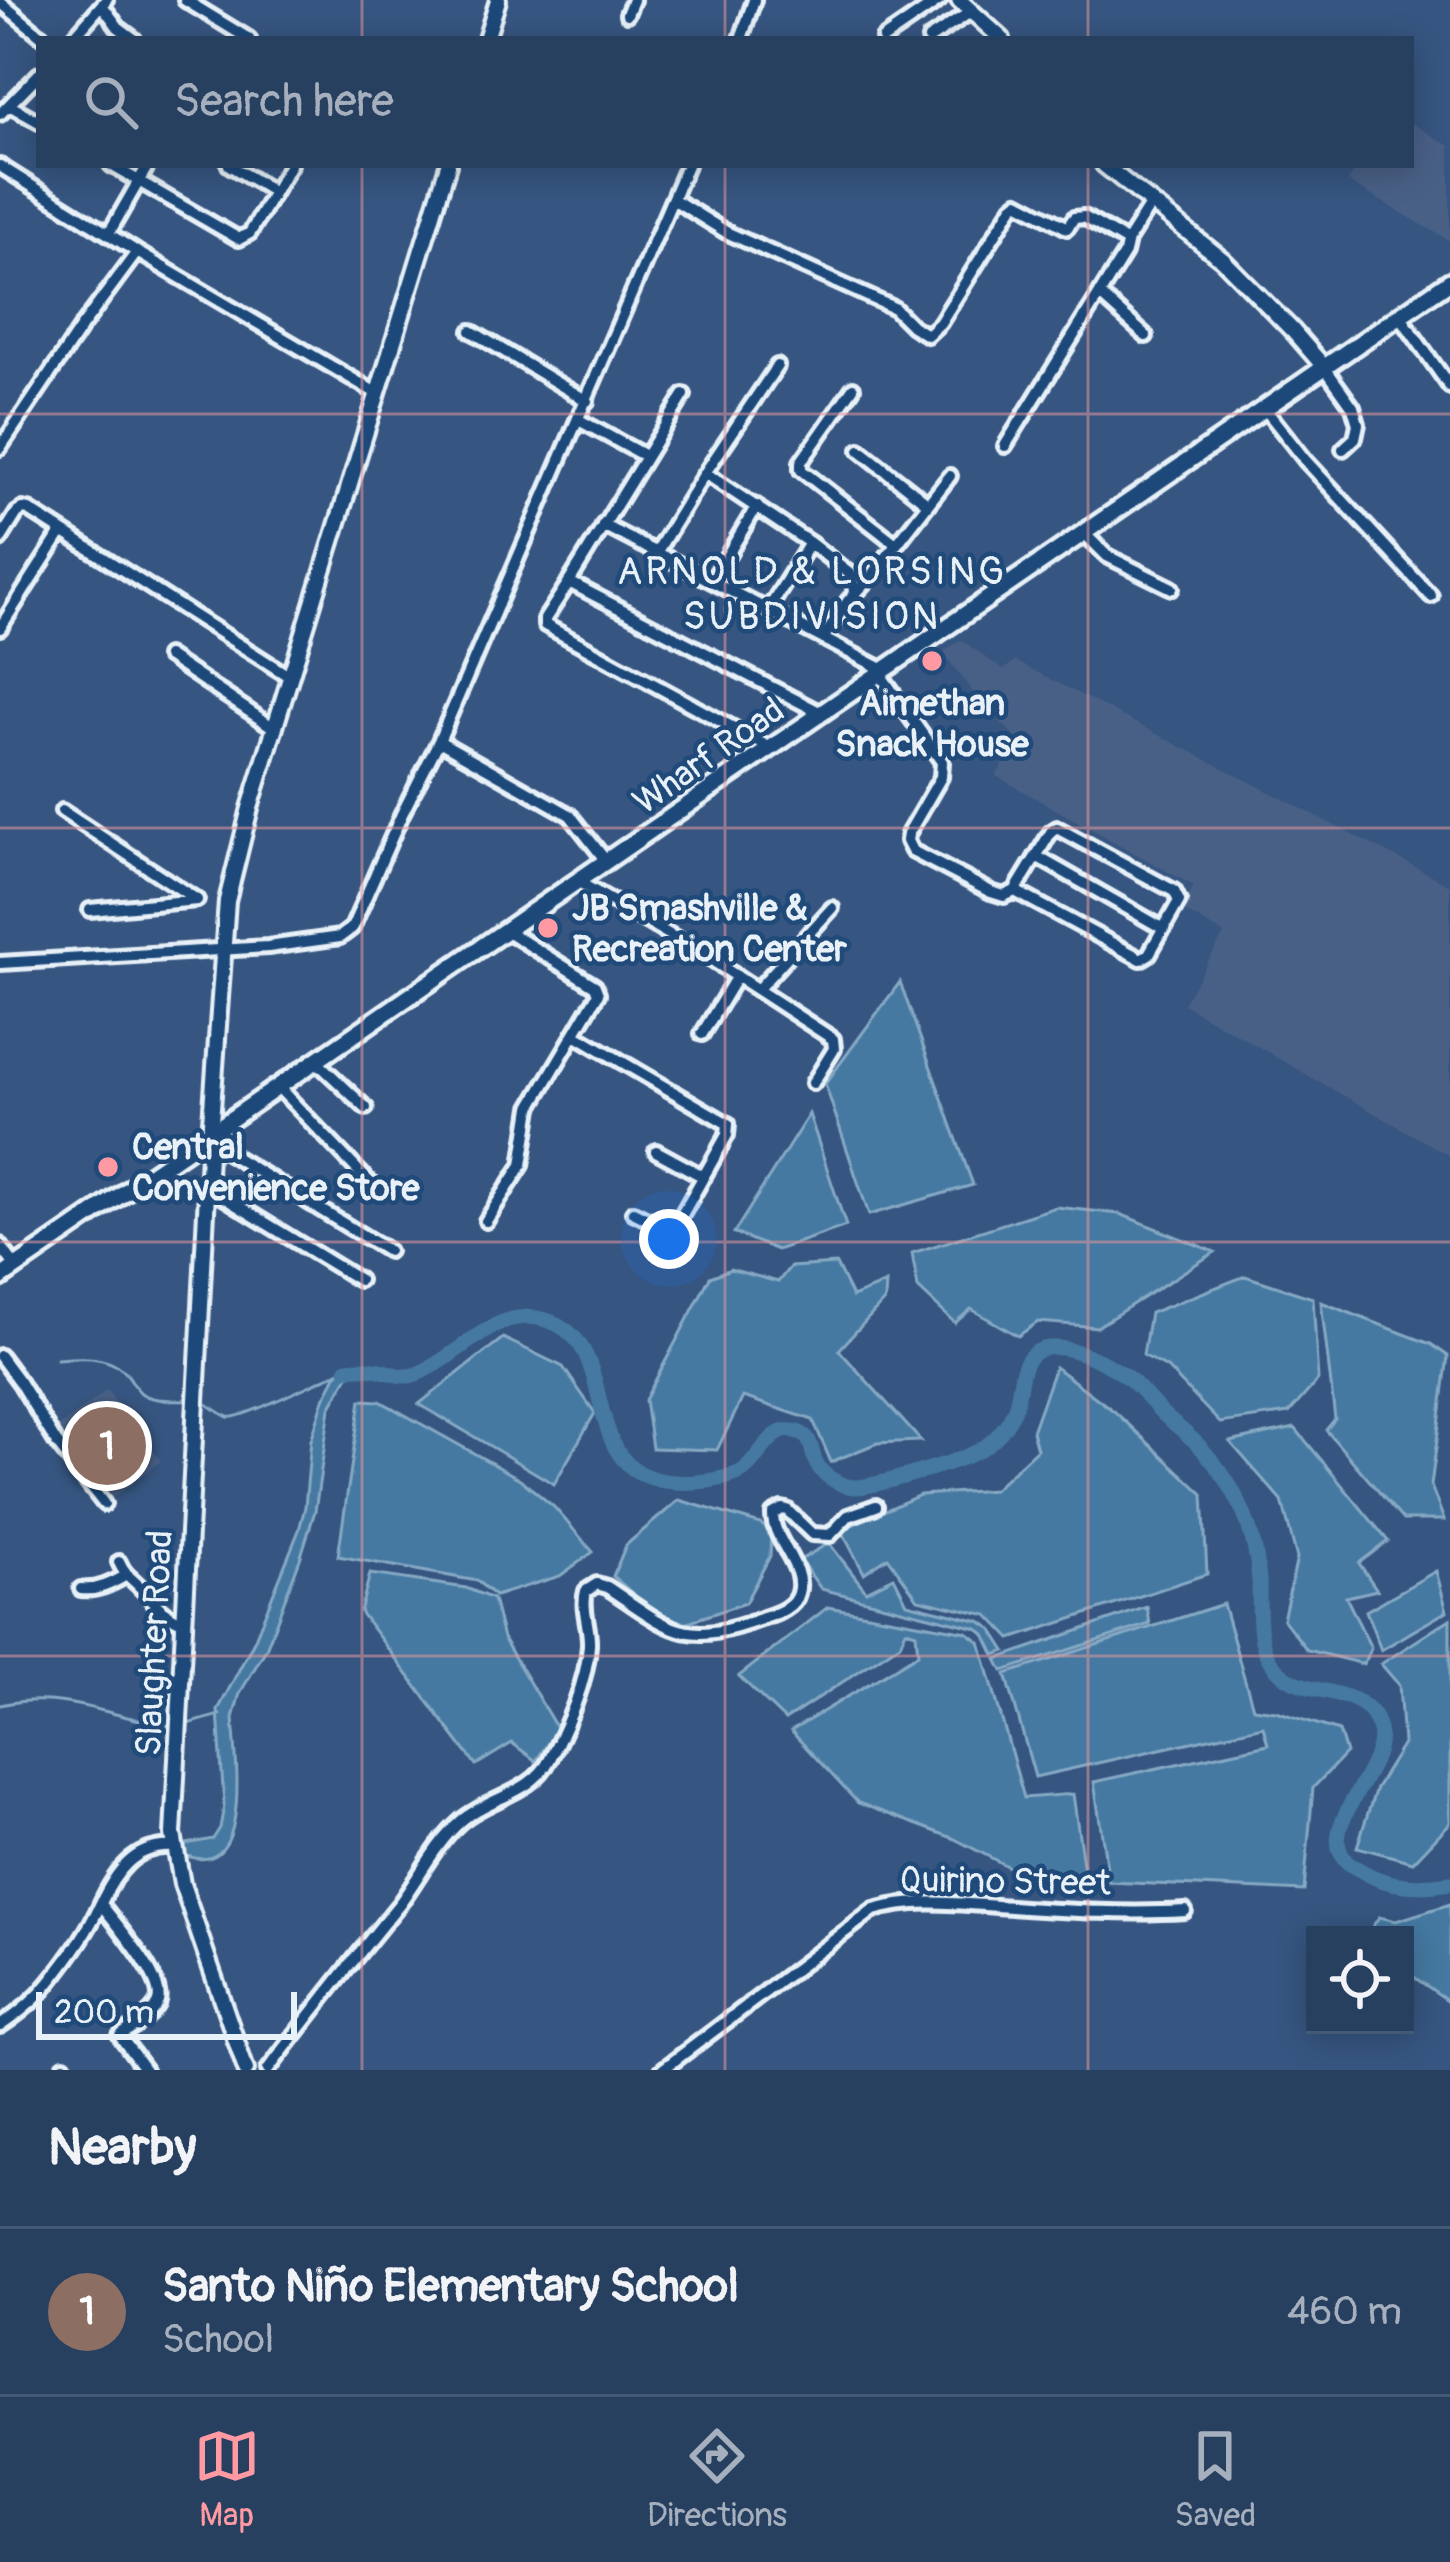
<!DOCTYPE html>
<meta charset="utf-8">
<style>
:root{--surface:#284060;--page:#304766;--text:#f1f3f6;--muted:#a5afbd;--line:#445975;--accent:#ff9aa2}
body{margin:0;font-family:Pangolin,sans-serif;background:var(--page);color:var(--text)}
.controls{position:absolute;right:36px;bottom:36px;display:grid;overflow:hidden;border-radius:0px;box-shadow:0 6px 30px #0003}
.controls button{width:108px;height:108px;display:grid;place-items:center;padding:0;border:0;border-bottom:3px solid var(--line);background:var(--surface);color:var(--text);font:60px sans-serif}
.scale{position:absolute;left:36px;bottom:30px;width:261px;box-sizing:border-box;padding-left:12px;border:6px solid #e8f1f8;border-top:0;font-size:33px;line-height:42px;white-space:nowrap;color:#e8f1f8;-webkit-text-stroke:9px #1f4a7a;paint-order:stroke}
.you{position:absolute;left:669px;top:1239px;width:42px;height:42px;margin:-30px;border:9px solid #fff;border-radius:50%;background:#1a73e8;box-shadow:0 0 0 18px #1a73e833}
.badge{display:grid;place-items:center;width:78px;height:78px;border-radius:50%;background:var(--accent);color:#fff;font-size:39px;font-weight:700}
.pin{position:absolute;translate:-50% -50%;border:6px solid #fff;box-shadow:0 3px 12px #0006}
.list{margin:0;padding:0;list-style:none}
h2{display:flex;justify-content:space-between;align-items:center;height:156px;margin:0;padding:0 48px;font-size:51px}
h2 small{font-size:39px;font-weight:400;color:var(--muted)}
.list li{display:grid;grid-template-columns:78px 1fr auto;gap:36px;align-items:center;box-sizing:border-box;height:168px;padding:0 48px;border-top:3px solid var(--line)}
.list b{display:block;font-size:45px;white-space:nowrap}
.list p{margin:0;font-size:39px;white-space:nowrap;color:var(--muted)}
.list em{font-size:39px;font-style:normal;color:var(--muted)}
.icon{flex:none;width:66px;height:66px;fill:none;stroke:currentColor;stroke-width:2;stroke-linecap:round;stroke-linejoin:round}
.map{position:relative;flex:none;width:1450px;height:2070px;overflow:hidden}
.search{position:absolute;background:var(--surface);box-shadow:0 6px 30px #0003;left:36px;right:36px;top:36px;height:132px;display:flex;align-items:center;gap:30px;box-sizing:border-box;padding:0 42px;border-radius:0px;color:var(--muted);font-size:45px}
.sheet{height:324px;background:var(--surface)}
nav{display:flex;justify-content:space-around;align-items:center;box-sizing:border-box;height:168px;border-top:3px solid var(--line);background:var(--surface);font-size:33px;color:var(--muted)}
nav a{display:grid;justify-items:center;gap:6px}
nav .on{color:var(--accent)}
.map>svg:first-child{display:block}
.built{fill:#496086}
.water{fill:#4479a1;stroke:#86a9c4;stroke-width:3}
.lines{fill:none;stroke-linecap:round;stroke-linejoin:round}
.stream{stroke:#86a9c4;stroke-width:3}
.river{stroke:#4479a1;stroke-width:15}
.minor-casing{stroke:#e8f1f8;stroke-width:20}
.tertiary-casing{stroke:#e8f1f8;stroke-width:22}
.secondary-casing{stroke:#e8f1f8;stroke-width:24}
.minor{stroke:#1f4a7a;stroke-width:10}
.tertiary{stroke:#1f4a7a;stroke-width:14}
.secondary{stroke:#1f4a7a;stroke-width:15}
.grid{fill:none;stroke:#e0979a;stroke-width:3;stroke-opacity:0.55}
.poi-dot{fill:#ff9aa2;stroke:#1f4a7a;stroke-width:4.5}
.labels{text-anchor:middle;stroke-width:9;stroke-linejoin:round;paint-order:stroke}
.poi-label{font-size:36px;font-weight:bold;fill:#e8f1f8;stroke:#1f4a7a;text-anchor:start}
.street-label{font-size:36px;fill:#e8f1f8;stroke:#1f4a7a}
.neighbourhood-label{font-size:39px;letter-spacing:3px;fill:#e8f1f8;stroke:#1f4a7a}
</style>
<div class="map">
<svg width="1450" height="2070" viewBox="0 0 1450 2070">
<rect width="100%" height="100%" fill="#365580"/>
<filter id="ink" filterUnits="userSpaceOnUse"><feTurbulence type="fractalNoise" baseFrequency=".00833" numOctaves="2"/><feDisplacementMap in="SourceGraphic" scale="24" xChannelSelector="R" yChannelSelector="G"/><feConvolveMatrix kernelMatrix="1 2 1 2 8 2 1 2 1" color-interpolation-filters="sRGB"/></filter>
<g filter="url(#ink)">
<path class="built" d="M1411,123L1450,146V241L1348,182L1358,165H1411Z
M961,640L1003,670L1015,661L1450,885V1156L1183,1004L1224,934L1181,909L1194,886L996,776L1018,740L976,696L943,652Z
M107,1390L161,1461L106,1503L52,1432Z"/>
<path class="water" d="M900,982L973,1185L869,1215L825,1084Z
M809,1114L846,1226L777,1250L734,1233Z
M1056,1207L1120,1214L1215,1252L1097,1327L1038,1322L1018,1336L971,1309L955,1323L918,1288L912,1253Z
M836,1264L852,1297L886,1283L885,1300L839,1350L921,1441L877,1443L831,1462L813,1420L743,1397L717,1450L652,1448L645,1400L710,1277L730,1269L778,1282L790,1267Z
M1245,1276L1313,1298L1318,1380L1289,1413L1220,1423L1167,1368L1143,1355L1150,1313Z
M1321,1302L1431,1344L1448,1356L1431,1486L1444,1520H1403L1326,1430L1335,1419Z
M503,1338L563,1367L595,1413L554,1484L419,1404Z
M1055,1367L1115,1412L1203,1494L1207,1574L1011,1639L988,1615L918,1599L888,1557L864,1573L841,1530L920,1495L993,1490L1037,1449L1032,1431Z
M352,1369L330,1408L315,1511L300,1559L266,1649L240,1693L233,1718C235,1753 255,1885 182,1854L183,1848L186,1844L213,1839L220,1828L224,1806L218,1710L254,1641L299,1530L305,1507L311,1440L324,1399L338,1372Z
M361,1400L380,1401L520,1479L554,1507L593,1552L560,1576L495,1596L477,1581L338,1556Z
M1295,1428L1388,1541L1359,1563L1377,1590L1346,1597L1371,1648L1363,1664L1307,1650L1283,1619L1297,1558L1282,1501L1230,1442Z
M679,1500L761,1524L771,1533L770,1556L745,1603L676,1626L641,1601L613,1576L626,1545Z
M829,1543L866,1591L894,1577L907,1603L980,1621L992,1629L1006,1651L995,1655L985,1634L977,1628L821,1589L800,1560Z
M1436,1571L1447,1611L1381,1650L1366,1611Z
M370,1574L466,1588L493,1599L503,1638L557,1729L536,1761L512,1743L476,1765L360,1612Z
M1223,1604L1253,1708L1276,1711L1339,1731L1346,1753L1313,1788L1304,1891L1109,1882L1094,1782L1268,1744L1263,1726L1035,1777L1006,1674Z
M828,1607L967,1632L980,1642L1024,1798L1073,1794L1085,1878L1049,1888L953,1838L858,1803L791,1731L918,1654L916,1633L906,1630L900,1644L785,1720L739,1676Z
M1147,1607L1150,1624L1003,1671L997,1659Z
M1450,1619V1823L1413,1862L1357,1847L1376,1788L1403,1744L1399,1685L1381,1664Z
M1450,1904V2002L1405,1971V1935H1369L1368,1933L1379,1917L1396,1921Z"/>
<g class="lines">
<path class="stream" d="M57,1359C80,1357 104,1355 123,1370C131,1377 134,1387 141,1393C153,1402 175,1399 189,1400
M203,1402C212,1406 220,1414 228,1417C240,1421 326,1376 347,1369
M0,1705C63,1690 111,1718 172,1726
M184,1725L220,1715"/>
<path class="river" d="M347,1369C355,1368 365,1367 374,1369C389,1371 402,1380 417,1374C462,1356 494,1305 546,1320C619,1341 580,1453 649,1477C673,1486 715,1483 739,1473C759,1463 769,1426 793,1431C815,1435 809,1450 817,1465C824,1476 841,1487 855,1487C876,1487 956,1462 976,1452C993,1443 1005,1429 1013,1413C1022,1395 1017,1367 1033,1354C1057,1335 1112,1364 1132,1381C1143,1391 1152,1403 1163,1414C1176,1426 1192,1437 1203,1450C1237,1487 1256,1531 1259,1581C1260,1605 1256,1640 1270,1661C1299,1705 1366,1678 1379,1729C1389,1769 1313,1828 1347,1862C1351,1866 1357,1868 1362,1871C1389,1888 1420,1888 1450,1883"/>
<g class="minor-casing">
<path id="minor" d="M185,0L249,39
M0,2L45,39
M102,5L118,27L134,39
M627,14L633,0
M72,39L106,0
M741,39L754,0
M883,39L940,0
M929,39L972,11
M9,105L39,122
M0,114L39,74
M111,165L239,239L250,233L290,165
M229,165L274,192
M0,166L137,252L378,394
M673,199L726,232L894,308L912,326L927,335L940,323L1013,206L1018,202L1067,228L1074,218L1084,217L1127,242
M109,233L148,165
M1100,295L1146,336
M1400,316L1450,387
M471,331L587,401
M1325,368L1353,407L1358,424L1355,438L1343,449
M853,388L801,462V470L896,544
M1265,409L1306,461L1431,596
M579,420L645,456
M1005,446L1125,253L1128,240L1152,202
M0,448L80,329L137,252
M860,450L927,503
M705,473L810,543L851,575L855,592
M603,525L884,670
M1084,533L1107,556L1172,588
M0,540L17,513L23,509L29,510L290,677
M656,553L705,473L777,366
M712,581L757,506
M569,582L684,395
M768,610L810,543
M0,628L62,531
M823,639L848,601L871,577L950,476
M167,656L274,728
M879,673L942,762L941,777L908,834L907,841L912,851L991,892L1004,896L1015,891L1141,959L1149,954L1179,901L1174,891L1057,828L1051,832L1015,891
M439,741L570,815L606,861
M770,748L545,625V619L569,582L821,713
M62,811L197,900L90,910
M1036,856L1164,929
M577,881L701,953L833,1039L834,1049L813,1083
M0,963L268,947L340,937L352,928L402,814L439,741L687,165
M758,989L832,908
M702,1034L737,976
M576,1035L728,1124L727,1135L674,1229H667L633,1212
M316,1061L366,1108
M278,1087L371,1184
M216,1131L225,1151L388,1251
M656,1151L704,1177
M207,1187L359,1280
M486,1221L522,1165L531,1107L598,994L595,986L507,931
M0,1245L16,1267
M0,1356L20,1383L56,1442L104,1504
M119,1562C124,1574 129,1576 138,1585C158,1604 157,1611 184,1623
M81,1589C97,1591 111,1584 125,1576
M101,1904C115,1923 169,1983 157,2004C150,2017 132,2027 120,2036L145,2070
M0,2026C18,2014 35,2001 49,1983C66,1962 89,1930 100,1905C115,1873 134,1844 174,1847
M64,2066L68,2070
M268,2070C311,2013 355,1958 400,1903C420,1876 435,1844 461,1821C489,1797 532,1794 550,1759C567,1725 587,1683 589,1645C590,1626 581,1609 586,1591L597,1584L607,1587C670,1629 683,1648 761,1619C775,1614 794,1609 798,1593C806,1566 772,1540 773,1514L782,1509L787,1510L812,1534L830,1535L848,1516L876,1506
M662,2070L874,1910C914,1898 956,1903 996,1906C1059,1910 1123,1915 1185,1911"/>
</g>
<g class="tertiary-casing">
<path id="tertiary" d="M959,0L1002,39
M486,39L498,0
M1104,165L1223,260L1293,331L1325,368
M246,2070L182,1884L173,1834L210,1136L227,901L250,808L448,165"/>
</g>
<g class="secondary-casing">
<path id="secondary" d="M0,1278L1450,281"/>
</g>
<use href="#minor" class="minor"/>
<use href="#tertiary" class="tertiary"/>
<use href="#secondary" class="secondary"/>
</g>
</g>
<path class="grid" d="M362,0V39M725,0V39M1088,0V39M362,165V2070M725,165V2070M1088,165V2070M0,414H1450M0,828H1450M0,1242H1450M0,1656H1450"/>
<g class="poi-dot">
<circle cx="932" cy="661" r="12"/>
<circle cx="548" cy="928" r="12"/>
<circle cx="108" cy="1167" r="12"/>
</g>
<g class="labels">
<g class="poi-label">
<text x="932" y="715" text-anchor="middle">Aimethan<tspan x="932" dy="41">Snack House</tspan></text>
<text x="572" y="920">JB Smashville &amp;<tspan x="572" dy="41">Recreation Center</tspan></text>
<text x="132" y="1159">Central<tspan x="132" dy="41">Convenience Store</tspan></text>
</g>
<g class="street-label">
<text transform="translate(708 755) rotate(-35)" y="13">Wharf Road</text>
<text transform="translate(153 1643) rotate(-87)" y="13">Slaughter Road</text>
<text transform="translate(1005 1880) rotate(1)" y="13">Quirino Street</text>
</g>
<g class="neighbourhood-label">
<text x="812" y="584">ARNOLD &amp; LORSING<tspan x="812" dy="45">SUBDIVISION</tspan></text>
</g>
</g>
</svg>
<div class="controls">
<button><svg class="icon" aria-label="locate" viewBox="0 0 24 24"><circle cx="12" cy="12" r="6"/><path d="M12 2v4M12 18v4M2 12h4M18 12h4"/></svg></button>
</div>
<div class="scale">200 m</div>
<div class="you"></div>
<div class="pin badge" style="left:107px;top:1446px;background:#8d6e63">1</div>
<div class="search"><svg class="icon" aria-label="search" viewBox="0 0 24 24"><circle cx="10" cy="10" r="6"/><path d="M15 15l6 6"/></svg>Search here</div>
</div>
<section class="sheet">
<h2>Nearby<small></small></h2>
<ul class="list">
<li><span class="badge" style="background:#8d6e63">1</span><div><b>Santo Niño Elementary School</b><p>School</p></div><em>460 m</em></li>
</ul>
</section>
<nav>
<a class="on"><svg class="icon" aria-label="map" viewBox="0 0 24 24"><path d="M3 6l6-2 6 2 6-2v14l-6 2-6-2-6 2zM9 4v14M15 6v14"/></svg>Map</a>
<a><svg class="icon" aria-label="directions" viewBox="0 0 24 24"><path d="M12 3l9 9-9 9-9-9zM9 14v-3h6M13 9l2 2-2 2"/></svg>Directions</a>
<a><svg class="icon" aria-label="saved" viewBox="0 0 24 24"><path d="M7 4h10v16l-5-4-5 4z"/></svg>Saved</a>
</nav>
